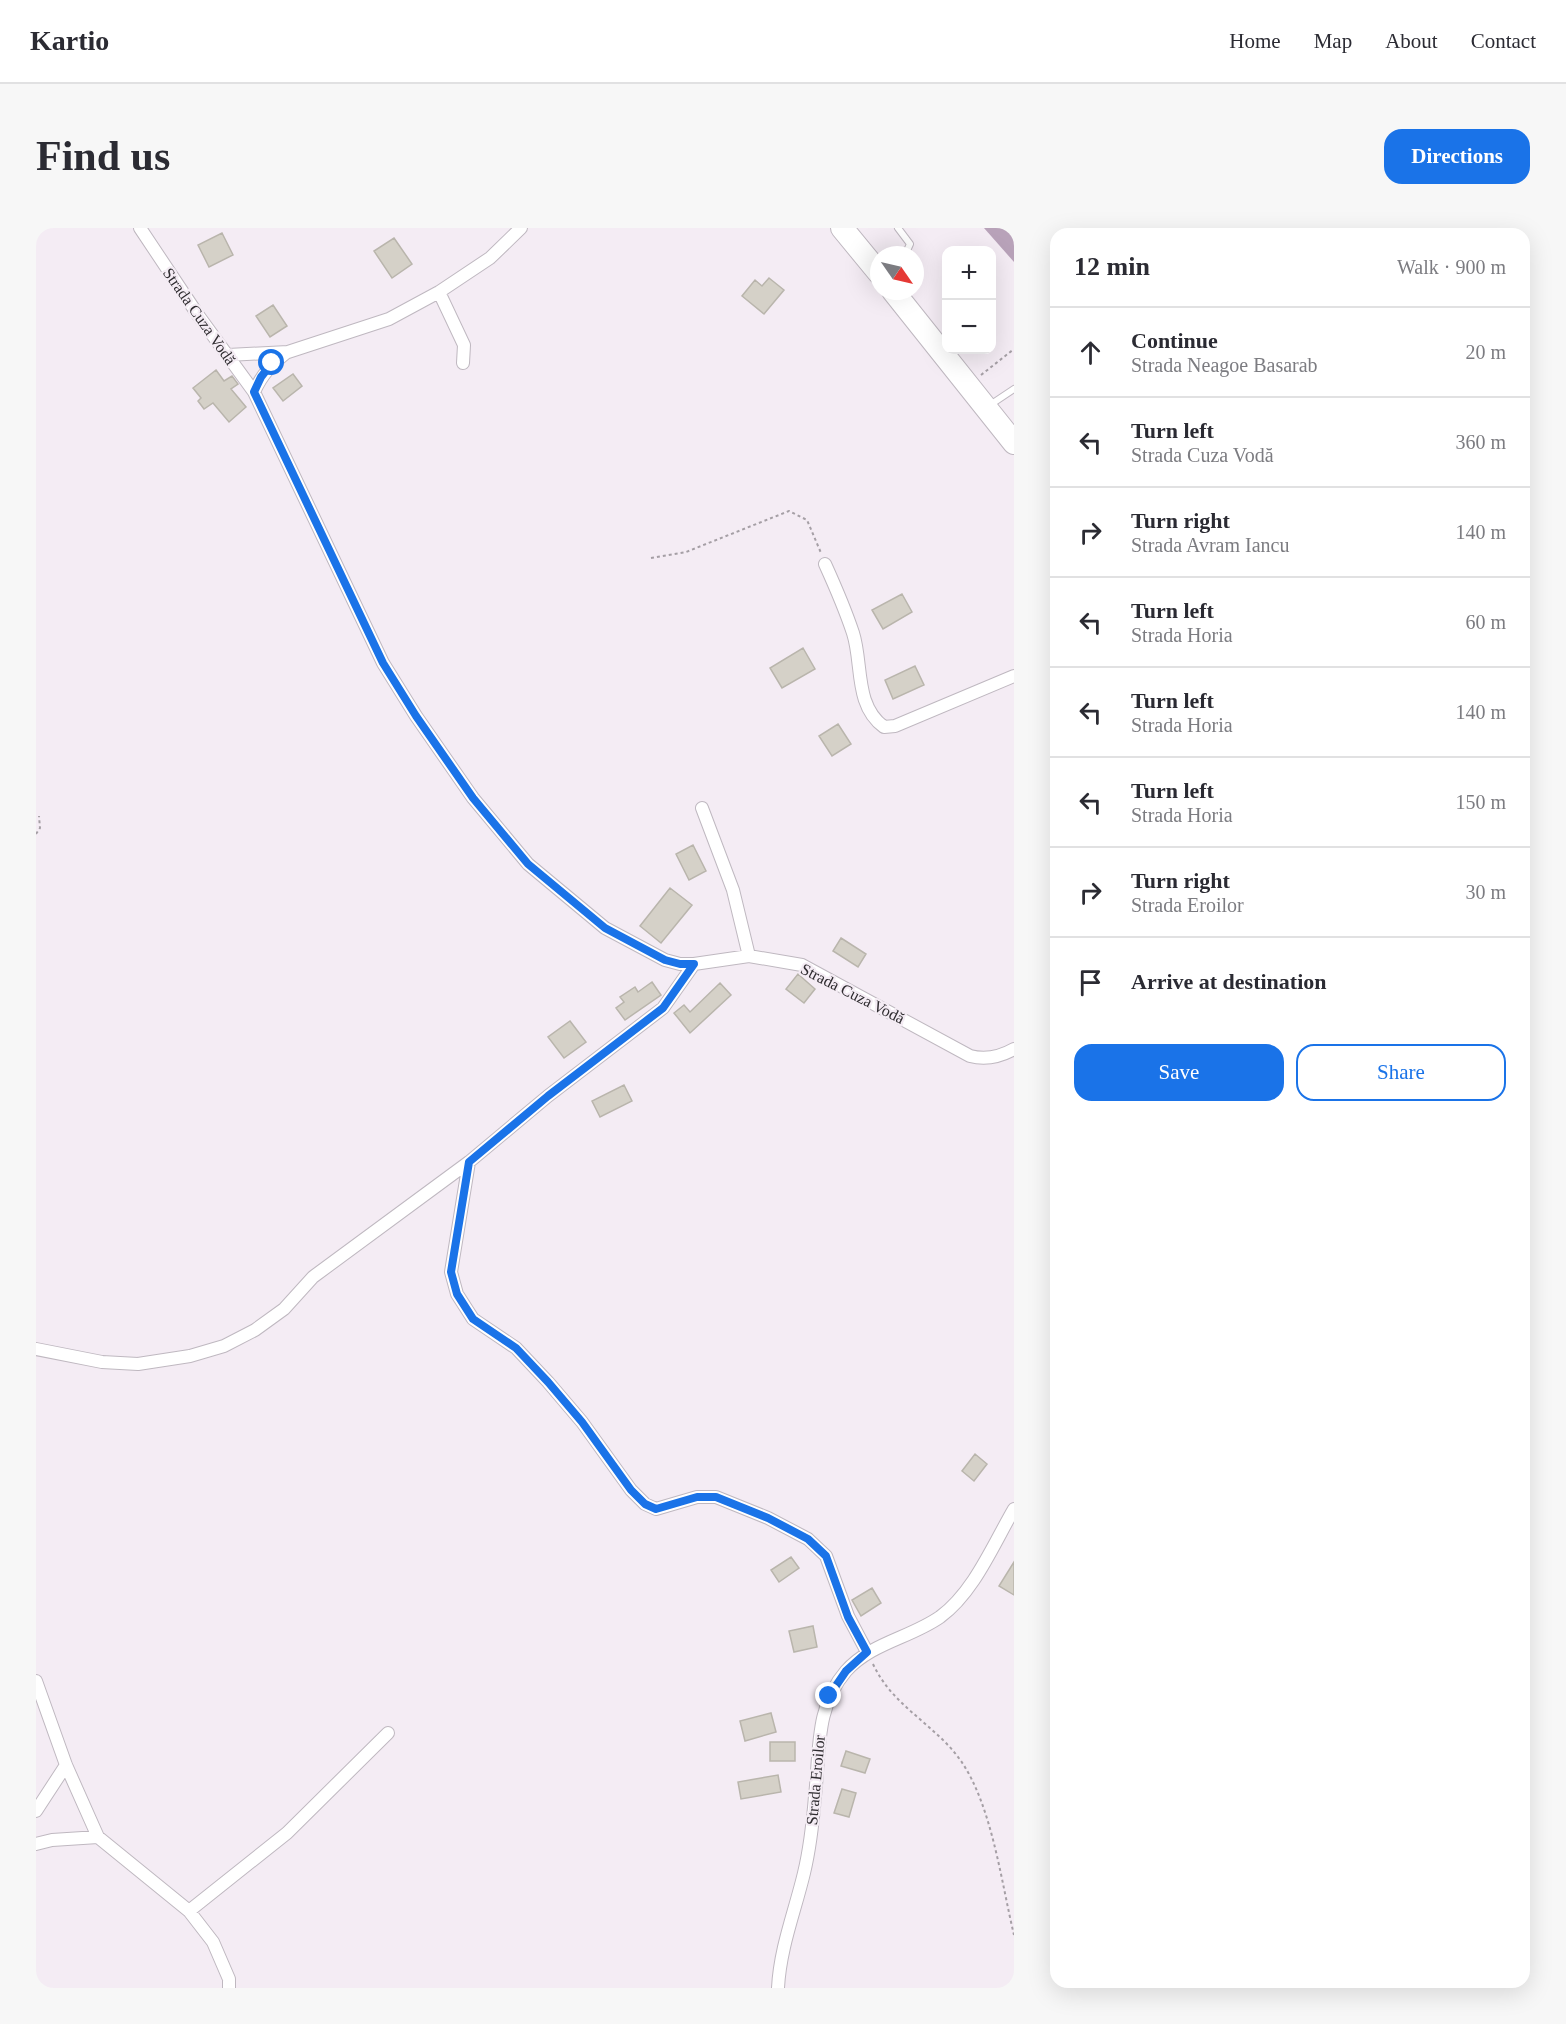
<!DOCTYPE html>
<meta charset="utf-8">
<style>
:root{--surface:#fff;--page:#f7f7f7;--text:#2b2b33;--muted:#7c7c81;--line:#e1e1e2;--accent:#1a73e8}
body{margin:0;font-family:"Times New Roman",serif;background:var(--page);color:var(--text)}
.controls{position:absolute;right:18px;top:18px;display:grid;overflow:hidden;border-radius:12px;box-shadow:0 6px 24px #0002}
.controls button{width:54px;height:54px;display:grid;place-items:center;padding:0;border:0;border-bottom:2px solid var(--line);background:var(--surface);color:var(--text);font:30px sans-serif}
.compass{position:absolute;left:834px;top:18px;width:54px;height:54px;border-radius:50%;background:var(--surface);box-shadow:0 6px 24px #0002;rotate:124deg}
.stop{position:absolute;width:18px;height:18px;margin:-14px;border:4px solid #1a73e8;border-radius:50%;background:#fff}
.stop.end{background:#1a73e8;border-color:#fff;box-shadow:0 2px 6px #0008}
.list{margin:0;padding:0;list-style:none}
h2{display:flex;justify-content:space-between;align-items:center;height:78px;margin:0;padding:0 24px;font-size:26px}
h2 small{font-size:20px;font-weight:400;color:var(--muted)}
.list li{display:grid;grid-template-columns:39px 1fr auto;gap:18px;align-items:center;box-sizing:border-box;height:90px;padding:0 24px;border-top:2px solid var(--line)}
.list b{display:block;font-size:22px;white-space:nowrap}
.list p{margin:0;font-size:20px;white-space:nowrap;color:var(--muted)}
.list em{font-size:20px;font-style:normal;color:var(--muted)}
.actions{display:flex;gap:12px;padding:18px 24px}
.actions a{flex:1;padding:14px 0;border:2px solid var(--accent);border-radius:18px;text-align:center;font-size:21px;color:var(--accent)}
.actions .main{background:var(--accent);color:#fff}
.icon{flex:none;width:33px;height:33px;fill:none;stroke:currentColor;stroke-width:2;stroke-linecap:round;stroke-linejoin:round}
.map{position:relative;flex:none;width:978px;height:1760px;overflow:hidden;border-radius:18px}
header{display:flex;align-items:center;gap:36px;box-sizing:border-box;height:84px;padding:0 30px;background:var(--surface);border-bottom:2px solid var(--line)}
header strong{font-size:28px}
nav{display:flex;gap:33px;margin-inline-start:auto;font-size:21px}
.intro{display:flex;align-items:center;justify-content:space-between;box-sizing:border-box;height:144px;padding:0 36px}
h1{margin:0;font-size:42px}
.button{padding:15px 27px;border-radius:18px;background:var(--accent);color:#fff;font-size:21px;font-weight:700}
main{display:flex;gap:36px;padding:0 36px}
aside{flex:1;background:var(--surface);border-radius:18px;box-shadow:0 6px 24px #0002}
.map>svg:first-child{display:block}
.water{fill:#b8a2b9}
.building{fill:#d5d1c8;stroke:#b9b5ac;stroke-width:1.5}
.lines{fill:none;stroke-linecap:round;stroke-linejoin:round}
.lane-casing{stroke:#bfb8c0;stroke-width:8}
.street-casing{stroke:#bfb8c0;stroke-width:14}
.highway-casing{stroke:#bfb8c0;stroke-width:24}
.path{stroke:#a59fa5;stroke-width:2;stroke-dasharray:3 3;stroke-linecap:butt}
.lane{stroke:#fff;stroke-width:6}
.street{stroke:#fff;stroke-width:12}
.highway{stroke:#fff;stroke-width:22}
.route{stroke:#1a73e8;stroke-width:8}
.labels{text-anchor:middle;stroke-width:4.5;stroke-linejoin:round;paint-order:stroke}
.street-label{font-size:16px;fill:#2e2b2f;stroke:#f4ecf4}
</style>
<header>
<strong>Kartio</strong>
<nav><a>Home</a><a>Map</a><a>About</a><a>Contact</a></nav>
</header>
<div class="intro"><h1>Find us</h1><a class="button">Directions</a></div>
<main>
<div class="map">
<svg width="978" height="1760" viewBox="0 0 978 1760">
<rect width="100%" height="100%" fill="#f4ecf4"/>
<path class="water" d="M948,0H978V34Z"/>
<path class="building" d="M186,5L197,27L173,39L162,17Z
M358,10L376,36L356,50L338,23Z
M733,50L748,62L728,86L706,68L719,52L726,58Z
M237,77L251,98L234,109L220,88Z
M180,142L188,153L196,148L202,156L195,161L210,179L193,194L177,175L168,181L162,173L165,170L157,160Z
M257,146L266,158L247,173L237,160Z
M866,366L876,384L847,401L836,382Z
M767,420L779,441L746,460L734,440Z
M879,438L888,457L857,471L849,452Z
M802,496L815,516L796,528L783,508Z
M657,617L670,643L653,652L640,626Z
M634,660L656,677L625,715L604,698Z
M805,710L830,726L822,739L797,723Z
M762,746L779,761L768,775L750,761Z
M616,754L625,767L589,792L580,780L588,774L584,769L599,759L602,764Z
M684,755L695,767L654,805L638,785L648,777L654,784Z
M534,793L550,814L528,830L512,809Z
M588,857L596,873L564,889L556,873Z
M939,1226L951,1236L938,1253L926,1243Z
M755,1329L763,1340L743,1354L735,1342Z
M978,1334V1367L963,1358Z
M836,1360L845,1375L825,1388L816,1372Z
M777,1398L781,1419L758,1424L753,1403Z
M735,1485L740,1504L709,1513L704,1493Z
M734,1514H759V1533H734Z
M810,1523L834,1531L829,1545L805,1538Z
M742,1547L745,1564L705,1571L702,1554Z
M806,1561L820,1565L813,1589L798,1585Z"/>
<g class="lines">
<g class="lane-casing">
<path id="lane" d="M862,0L874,16L869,27
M954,177L978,161"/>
</g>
<g class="street-casing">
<path id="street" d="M104,0L162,87L218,164L347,435L380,488L437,570L492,636L569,700L629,732L644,736H658L713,728L766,737L934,828C950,832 964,829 978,821
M403,64L428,117L427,135
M192,127L252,124L353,91L403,64L454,30L485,0
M218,164C226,146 236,136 251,124
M789,336C799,358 809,381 817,405C827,436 818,477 848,499L859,498L978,448
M666,580L697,662L713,728
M433,934L415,1044L421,1066L437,1091L480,1120L512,1154L546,1194L595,1262L609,1276L620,1281L661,1269H680L732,1290L772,1311L790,1328L812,1388L831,1424
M0,1121L66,1134L102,1136L154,1128L188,1118L219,1102L248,1081L277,1049L433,934L512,868L627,780L658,736
M0,1453L30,1537L62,1609L153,1683L177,1714L193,1751V1760
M0,1583L30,1537
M0,1616L16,1612L62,1609
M153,1683L251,1605L352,1505
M742,1760C744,1720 759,1683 768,1645C774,1620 777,1593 779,1568C784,1524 779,1479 810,1443C835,1415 874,1410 904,1389C938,1364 957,1317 978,1281"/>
</g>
<g class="highway-casing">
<path id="highway" d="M806,0L843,45
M857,63L978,215"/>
</g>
<path class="path" d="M945,147L978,121
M615,330L650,324L753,283L771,292L785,325
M0,606L4,600L3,588
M837,1436C857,1479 899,1496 925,1533C956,1578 965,1653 978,1707"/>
<use href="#lane" class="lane"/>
<use href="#street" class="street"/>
<use href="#highway" class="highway"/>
</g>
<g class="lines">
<path class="route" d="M236,135L225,149L218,164L347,435L380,488L437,570L492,636L569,700L629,732L644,736H658L627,780L512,868L433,934L415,1044L421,1066L437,1091L480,1120L512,1154L546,1194L595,1262L609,1276L620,1281L661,1269H680L732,1290L772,1311L790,1328L812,1389L831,1424L810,1443L793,1468"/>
</g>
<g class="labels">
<g class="street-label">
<text transform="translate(164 88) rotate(55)" y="6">Strada Cuza Vodă</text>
<text transform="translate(817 765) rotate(27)" y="6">Strada Cuza Vodă</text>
<text transform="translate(779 1552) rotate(-85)" y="6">Strada Eroilor</text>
</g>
</g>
</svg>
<div class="controls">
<button>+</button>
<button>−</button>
</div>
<svg class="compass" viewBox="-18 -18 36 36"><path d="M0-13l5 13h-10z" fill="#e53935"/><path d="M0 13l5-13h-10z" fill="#7c7c81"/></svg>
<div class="stop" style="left:236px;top:135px"></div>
<div class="stop end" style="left:793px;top:1468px"></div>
</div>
<aside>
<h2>12 min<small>Walk · 900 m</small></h2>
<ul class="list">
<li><svg class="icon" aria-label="ahead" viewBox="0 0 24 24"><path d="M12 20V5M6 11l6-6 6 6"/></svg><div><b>Continue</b><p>Strada Neagoe Basarab</p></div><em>20 m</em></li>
<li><svg class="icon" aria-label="left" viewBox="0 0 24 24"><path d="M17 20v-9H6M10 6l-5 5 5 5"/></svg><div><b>Turn left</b><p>Strada Cuza Vodă</p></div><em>360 m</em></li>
<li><svg class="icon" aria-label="right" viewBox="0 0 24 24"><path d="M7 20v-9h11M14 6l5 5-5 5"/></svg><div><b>Turn right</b><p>Strada Avram Iancu</p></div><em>140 m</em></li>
<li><svg class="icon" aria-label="left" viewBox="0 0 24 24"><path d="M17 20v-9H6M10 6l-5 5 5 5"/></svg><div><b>Turn left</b><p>Strada Horia</p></div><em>60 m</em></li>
<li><svg class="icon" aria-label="left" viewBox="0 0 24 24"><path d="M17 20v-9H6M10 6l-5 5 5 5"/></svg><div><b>Turn left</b><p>Strada Horia</p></div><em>140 m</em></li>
<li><svg class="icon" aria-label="left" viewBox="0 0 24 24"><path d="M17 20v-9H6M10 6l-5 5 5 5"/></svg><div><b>Turn left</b><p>Strada Horia</p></div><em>150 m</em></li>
<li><svg class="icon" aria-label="right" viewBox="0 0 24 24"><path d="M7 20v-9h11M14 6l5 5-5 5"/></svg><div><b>Turn right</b><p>Strada Eroilor</p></div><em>30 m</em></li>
<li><svg class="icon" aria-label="arrive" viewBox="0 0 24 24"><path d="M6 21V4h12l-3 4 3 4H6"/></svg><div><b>Arrive at destination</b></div></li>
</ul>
<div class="actions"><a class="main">Save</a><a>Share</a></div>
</aside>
</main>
